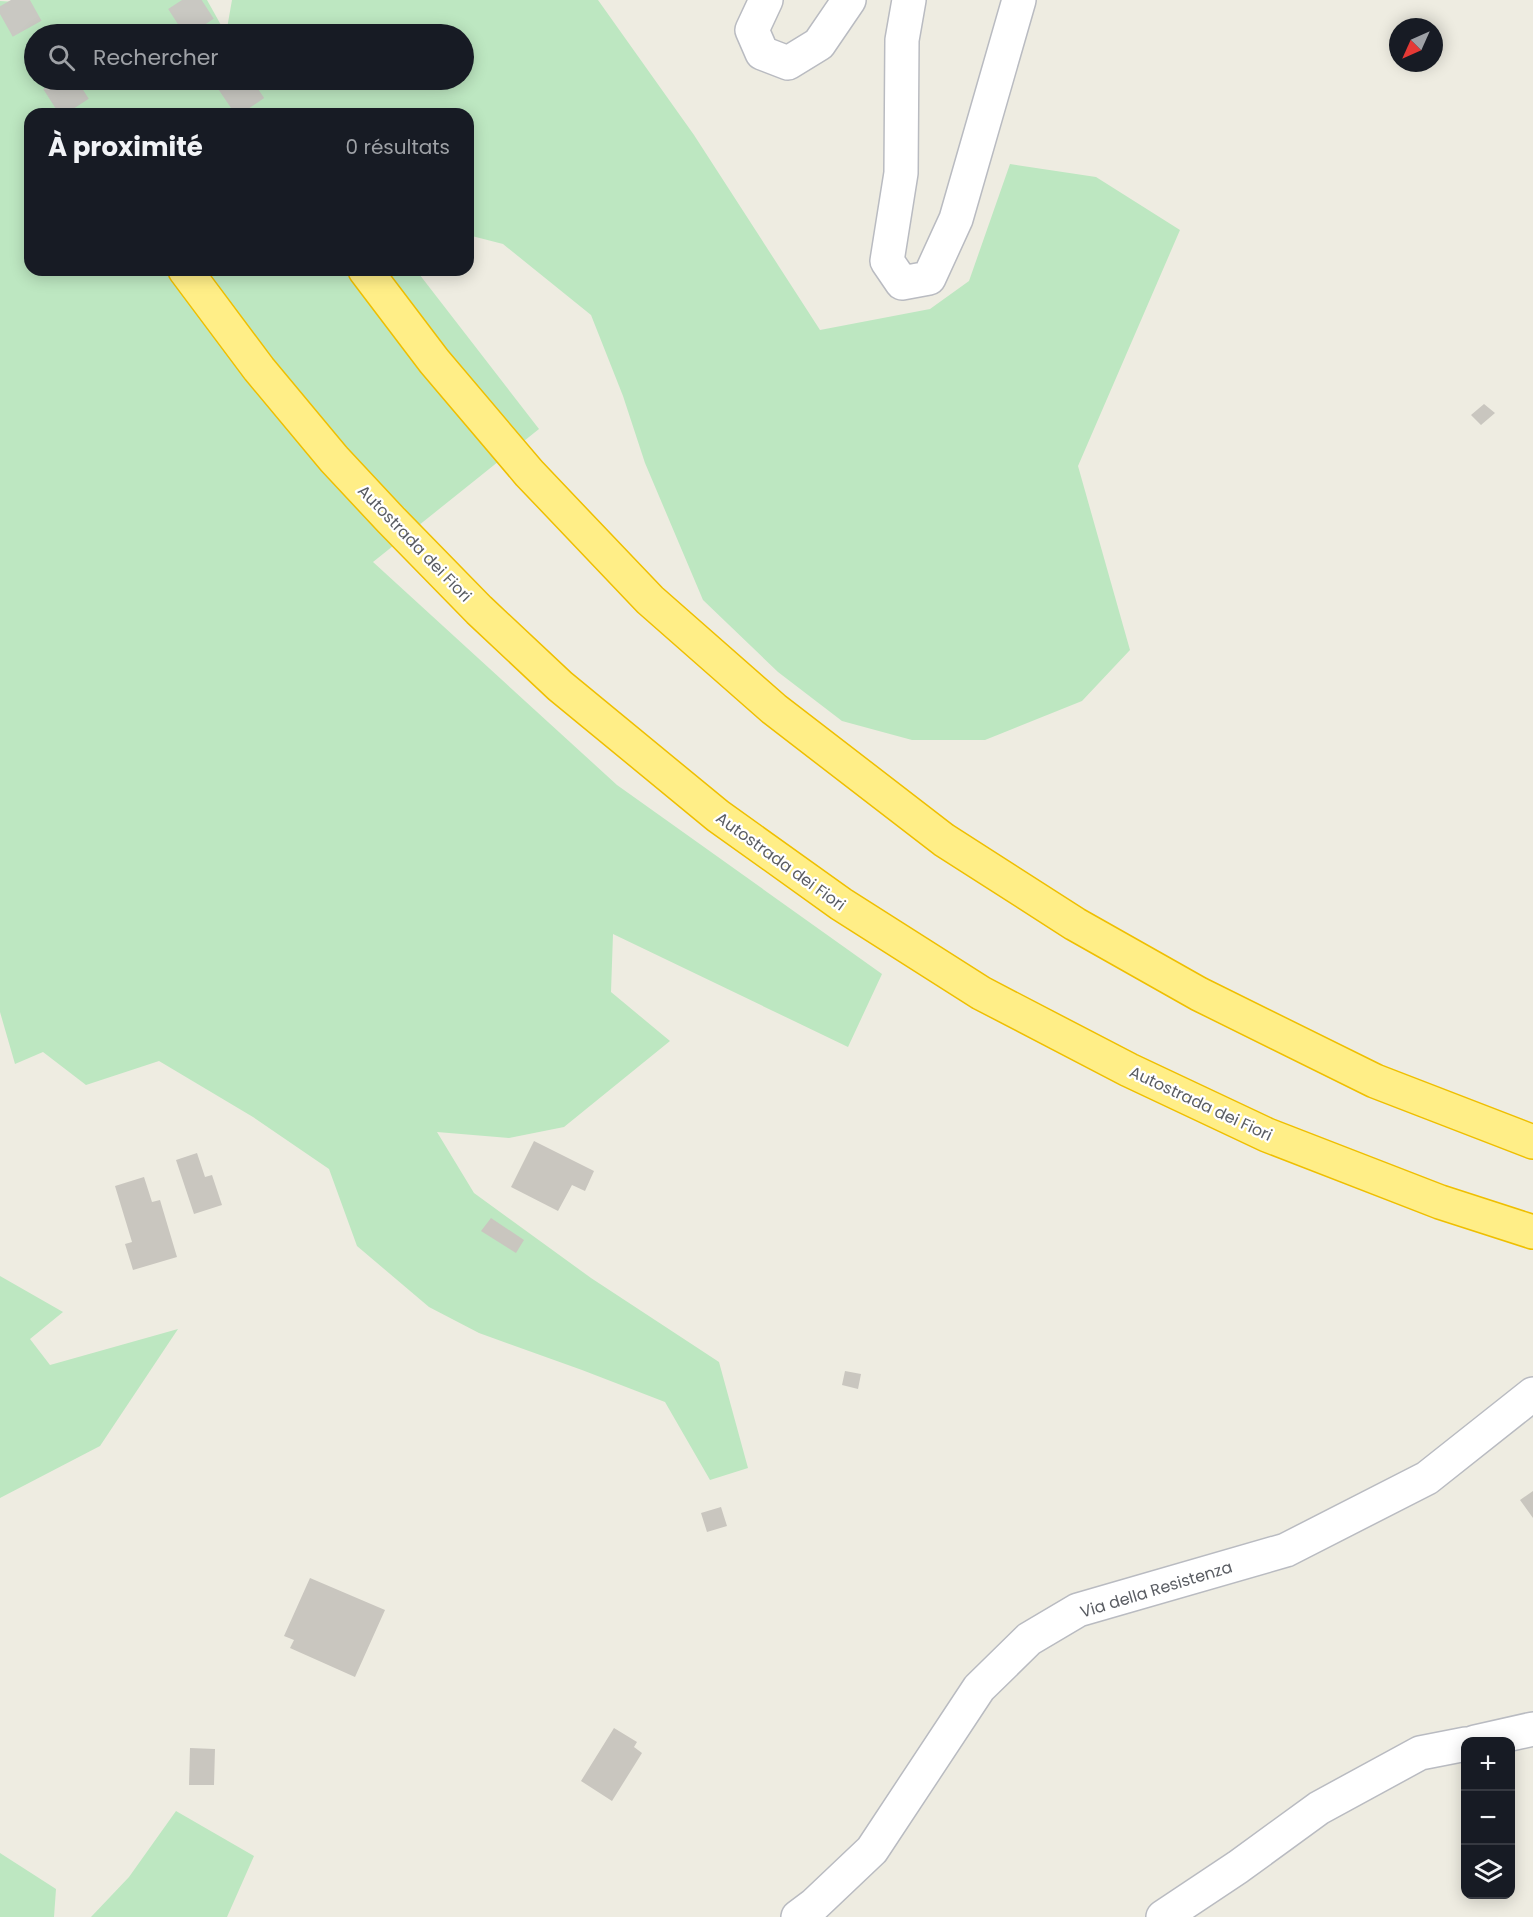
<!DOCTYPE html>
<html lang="fr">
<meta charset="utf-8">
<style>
:root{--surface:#171b24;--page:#242831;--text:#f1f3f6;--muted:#9ea1a6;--line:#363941}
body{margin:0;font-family:Poppins,sans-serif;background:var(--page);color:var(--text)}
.controls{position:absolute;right:18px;bottom:18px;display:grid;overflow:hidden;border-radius:12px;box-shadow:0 3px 15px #0003}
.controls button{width:54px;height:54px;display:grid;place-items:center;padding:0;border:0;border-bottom:2px solid var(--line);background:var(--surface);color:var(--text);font:30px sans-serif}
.compass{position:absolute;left:1389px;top:18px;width:54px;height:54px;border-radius:50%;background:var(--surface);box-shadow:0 3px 15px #0003;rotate:225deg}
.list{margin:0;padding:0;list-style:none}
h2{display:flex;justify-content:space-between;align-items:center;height:78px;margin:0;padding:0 24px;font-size:26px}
h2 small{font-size:20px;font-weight:400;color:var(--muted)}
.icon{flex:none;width:33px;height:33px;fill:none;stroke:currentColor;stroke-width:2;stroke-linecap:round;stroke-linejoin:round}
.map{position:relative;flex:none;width:1533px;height:1917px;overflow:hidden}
.search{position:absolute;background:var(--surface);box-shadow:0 3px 15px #0003;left:24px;top:24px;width:450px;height:66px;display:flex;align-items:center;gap:15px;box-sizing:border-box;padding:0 21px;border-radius:33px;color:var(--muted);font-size:22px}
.panel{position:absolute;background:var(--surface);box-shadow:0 3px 15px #0003;left:24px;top:108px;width:450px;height:168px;border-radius:18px}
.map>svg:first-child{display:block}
.green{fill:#bde7c1;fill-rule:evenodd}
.building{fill:#c9c6bf}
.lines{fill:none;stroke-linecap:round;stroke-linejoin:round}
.highway-tunnel{stroke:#c9c8c2;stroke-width:33;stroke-dasharray:33 16;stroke-linecap:butt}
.minor-casing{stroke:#b9bbc1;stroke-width:36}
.highway-casing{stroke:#efbf00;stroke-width:36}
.minor{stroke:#fff;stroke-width:33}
.highway{stroke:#ffee87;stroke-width:33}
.labels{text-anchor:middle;stroke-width:4.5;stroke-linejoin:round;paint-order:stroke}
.street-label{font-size:16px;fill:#5a5d63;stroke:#fff}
</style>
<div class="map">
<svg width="1533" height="1917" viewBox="0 0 1533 1917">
<rect width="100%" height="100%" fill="#eeece1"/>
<path class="green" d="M21,0H207L226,34L232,0H598L694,135L820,330L930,309L969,281L1010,164L1096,177L1180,230L1078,466L1130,650L1082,701L985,740H912L842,721L778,672L703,600L645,463L623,396L591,315L503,244L468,235V114H30V270H416L539,429L373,562L617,785L882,974L848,1047L613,934L611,992L670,1041L564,1127L509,1138L437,1132L474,1193L591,1278L719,1362L748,1468L710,1480L665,1402L582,1370L479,1333L429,1307L357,1246L329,1169L253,1117L159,1061L86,1085L43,1052L15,1064L0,1012V1L16,2ZM34,34H464V80H34Z
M0,1276L63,1312L30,1339L50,1365L178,1329L100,1446L0,1498Z
M176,1811L254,1856L227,1917H91L129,1877Z
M0,1853L56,1889L54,1917H0Z"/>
<path class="building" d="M1484,404L1495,413L1481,425L1471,415Z
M534,1141L594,1171L585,1191L572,1185L558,1211L511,1187Z
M197,1153L205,1177L212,1175L222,1205L194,1214L176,1160Z
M144,1177L152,1202L160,1200L177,1257L133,1270L125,1244L132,1242L115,1186Z
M491,1218L524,1240L516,1253L481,1231Z
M845,1371L861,1374L858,1389L842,1385Z
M1533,1491V1518L1520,1500Z
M721,1507L727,1526L707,1532L701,1513Z
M310,1578L385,1610L355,1677L290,1648L294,1640L284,1636Z
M614,1728L637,1742L634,1747L642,1753L612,1801L581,1781Z
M190,1748L215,1749L214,1785H189Z"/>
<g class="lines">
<path class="highway-tunnel" d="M11,0L34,41
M182,0L204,34
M57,80L79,114
M232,80L255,114"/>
<g class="minor-casing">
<path id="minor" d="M766,0L752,30L762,53L788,63L819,44L849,0
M909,0L902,40L901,173L887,261L902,283L929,278L956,219L1019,0
M1475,1742L1533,1729
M798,1917L814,1905L872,1850L979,1688L1029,1639L1078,1610L1286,1550L1427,1478L1533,1394
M1163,1917L1238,1867L1319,1808L1420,1753L1466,1744"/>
</g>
<g class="highway-casing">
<path id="highway" d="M185,270L259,369L334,459L391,520L479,610L560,686L718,816L841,904L981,993L1129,1070L1267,1135L1440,1202L1533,1232
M365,270L434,361L529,473L650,600L774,709L944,840L1075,924L1199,994L1375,1081L1533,1142"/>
</g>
<use href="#minor" class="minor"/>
<use href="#highway" class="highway"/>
</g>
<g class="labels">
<g class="street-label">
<text transform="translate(415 543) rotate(46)" y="6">Autostrada dei Fiori</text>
<text transform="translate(781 861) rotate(36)" y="6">Autostrada dei Fiori</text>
<text transform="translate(1201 1103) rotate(25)" y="6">Autostrada dei Fiori</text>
<text transform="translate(1156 1589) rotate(-17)" y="6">Via della Resistenza</text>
</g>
</g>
</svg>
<div class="controls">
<button>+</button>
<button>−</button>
<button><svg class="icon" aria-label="layers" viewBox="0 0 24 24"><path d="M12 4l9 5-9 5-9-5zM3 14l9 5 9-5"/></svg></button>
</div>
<svg class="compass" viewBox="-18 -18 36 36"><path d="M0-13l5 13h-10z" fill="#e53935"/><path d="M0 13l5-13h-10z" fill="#9ea1a6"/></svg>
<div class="search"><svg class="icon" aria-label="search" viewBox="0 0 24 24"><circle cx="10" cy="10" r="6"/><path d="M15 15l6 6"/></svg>Rechercher</div>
<section class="panel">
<h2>À proximité<small>0 résultats</small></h2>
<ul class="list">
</ul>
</section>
</div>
